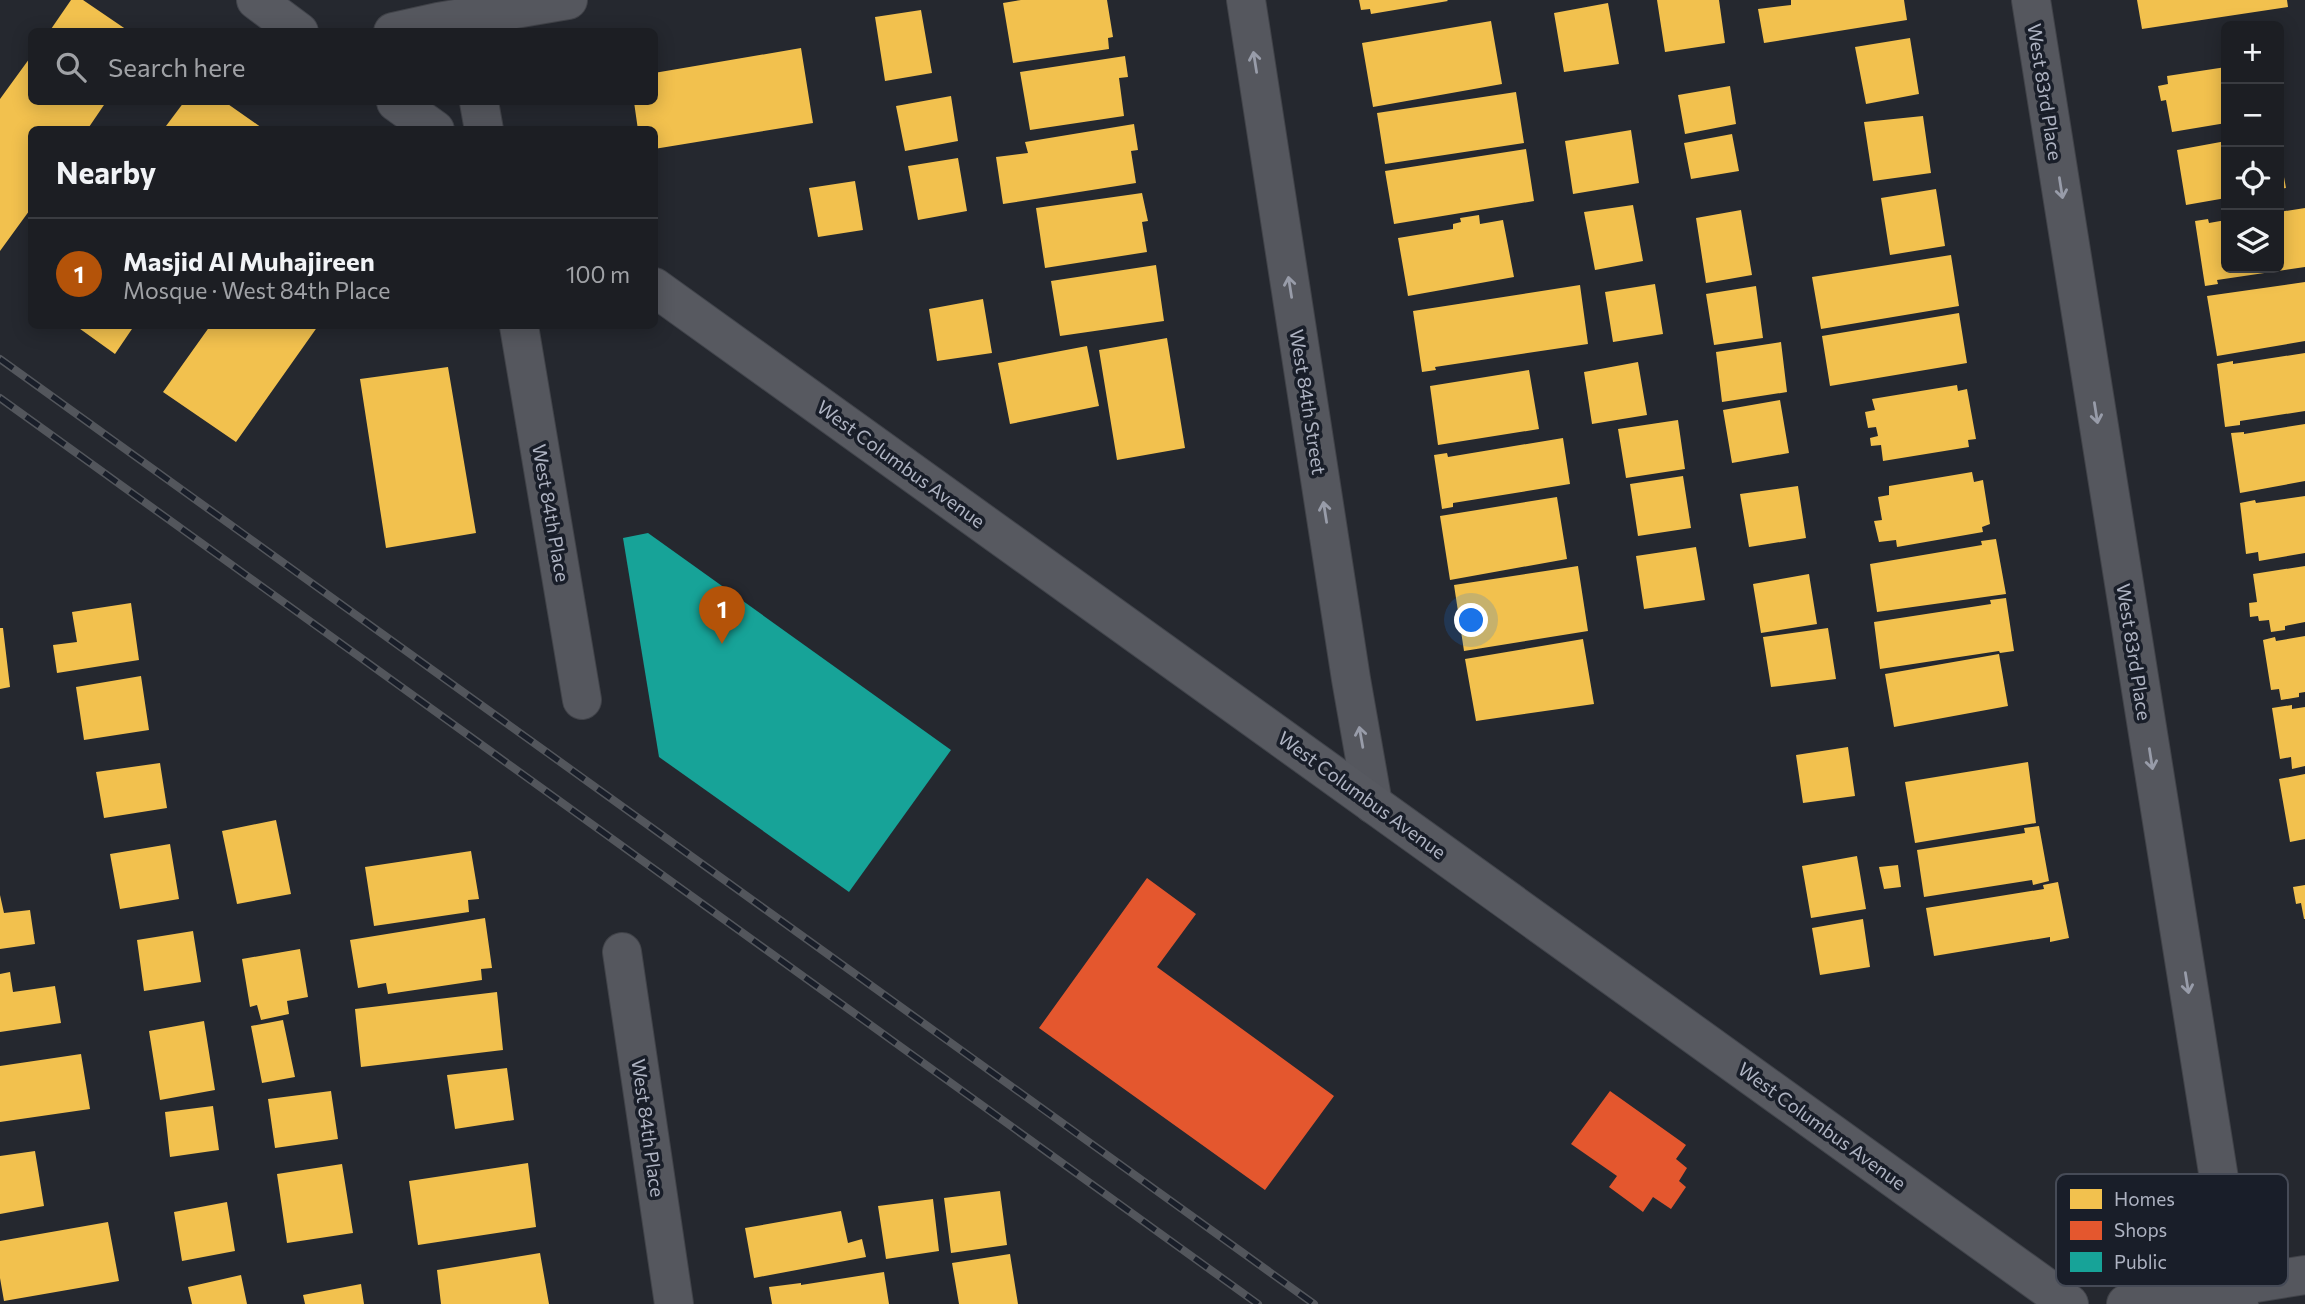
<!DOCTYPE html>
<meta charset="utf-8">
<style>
:root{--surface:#1c1e23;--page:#25272b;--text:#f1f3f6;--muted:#a0a2a6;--line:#3a3c41;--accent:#b45309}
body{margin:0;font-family:Commissioner,sans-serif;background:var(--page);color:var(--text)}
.controls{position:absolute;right:21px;top:21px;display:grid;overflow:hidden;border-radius:10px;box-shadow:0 4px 18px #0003}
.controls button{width:63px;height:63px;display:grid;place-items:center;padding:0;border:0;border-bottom:2px solid var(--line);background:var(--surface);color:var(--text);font:35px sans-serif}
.you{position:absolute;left:1472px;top:621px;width:24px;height:24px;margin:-18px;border:5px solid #fff;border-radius:50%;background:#1a73e8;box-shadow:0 0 0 10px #1a73e833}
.badge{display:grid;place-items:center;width:46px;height:46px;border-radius:50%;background:var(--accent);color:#fff;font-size:23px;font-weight:700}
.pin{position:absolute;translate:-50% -58px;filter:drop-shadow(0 2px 4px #0008)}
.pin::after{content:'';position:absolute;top:37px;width:24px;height:21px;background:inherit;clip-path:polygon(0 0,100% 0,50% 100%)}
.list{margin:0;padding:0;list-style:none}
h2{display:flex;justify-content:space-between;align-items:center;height:91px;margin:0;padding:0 28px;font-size:30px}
h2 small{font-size:23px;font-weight:400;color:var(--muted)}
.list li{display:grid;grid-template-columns:46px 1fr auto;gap:21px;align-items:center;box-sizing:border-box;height:112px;padding:0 28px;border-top:2px solid var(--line)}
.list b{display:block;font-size:26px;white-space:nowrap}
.list p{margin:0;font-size:23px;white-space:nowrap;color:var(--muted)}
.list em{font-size:23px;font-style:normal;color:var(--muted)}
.icon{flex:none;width:38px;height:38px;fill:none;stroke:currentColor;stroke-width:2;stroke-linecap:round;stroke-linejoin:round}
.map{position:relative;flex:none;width:2305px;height:1304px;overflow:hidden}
.search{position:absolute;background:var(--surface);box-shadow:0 4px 18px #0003;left:28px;top:28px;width:630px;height:77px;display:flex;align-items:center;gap:18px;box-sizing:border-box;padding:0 24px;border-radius:10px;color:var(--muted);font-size:26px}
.panel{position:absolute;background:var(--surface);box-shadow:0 4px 18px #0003;left:28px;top:126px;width:630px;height:203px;border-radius:10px}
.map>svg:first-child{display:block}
.homes{fill:#f2c14e}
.shops{fill:#e4572e}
.public{fill:#17a398}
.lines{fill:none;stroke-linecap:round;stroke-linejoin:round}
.minor-casing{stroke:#414349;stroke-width:40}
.major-casing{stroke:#42454c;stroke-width:40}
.minor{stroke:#55575e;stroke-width:38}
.major{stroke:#575960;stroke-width:38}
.rail-casing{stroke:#53565c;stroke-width:8}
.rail{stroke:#191e29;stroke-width:5;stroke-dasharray:16;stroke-linecap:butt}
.oneway{stroke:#989ca9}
.labels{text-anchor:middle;stroke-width:7;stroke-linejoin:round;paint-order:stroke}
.street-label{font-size:19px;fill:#aeb3c2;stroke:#191e29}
.key{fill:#191e29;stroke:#464b57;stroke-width:2}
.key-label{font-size:19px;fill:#aeb3c2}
</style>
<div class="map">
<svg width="2305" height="1304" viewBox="0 0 2305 1304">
<rect width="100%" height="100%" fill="#25282f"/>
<path class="homes" d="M71,0H83L130,32H49Z
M1021,0H1107L1113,37L1108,38L1109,49L1013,63L1003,3Z
M1359,0H1447L1448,1L1371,14L1370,9L1361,10Z
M1657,0H1719L1725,43L1665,52Z
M1791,0H1904L1907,20L1764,43L1758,9L1791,5Z
M2137,0H2287L2288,7L2142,29Z
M1608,3L1619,64L1564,72L1554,13Z
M921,10L932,73L885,81L875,17Z
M1491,21L1502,84L1373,107L1362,43Z
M1910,38L1919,94L1866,104L1855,47Z
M801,48L813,123L654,149V130H638L634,102H654V73Z
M32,55V102H106L87,130H32V207L0,251V99Z
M1125,56L1128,77L1119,78L1124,116L1030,130L1020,72Z
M2226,67V123L2172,132L2166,100L2161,101L2158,86L2168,84L2167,76Z
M1730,86L1736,124L1685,134L1678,95Z
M1516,92L1524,143L1385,164L1377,113Z
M951,96L958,141L905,151L896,106Z
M184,102H225L265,130H163Z
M1923,116L1931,173L1873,181L1864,122Z
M1134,124L1138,150L1131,151L1136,183L1003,204L996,157L1028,153L1025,142Z
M1631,130L1639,183L1573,194L1565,141Z
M1732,134L1739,171L1691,179L1684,143Z
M2226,141V198L2186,205L2177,150Z
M1526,149L1534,201L1394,224L1385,171Z
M2280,155L2286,188L2279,189V156Z
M958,158L967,211L918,220L908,166Z
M855,181L863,230L818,237L809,188Z
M1936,189L1945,246L1890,255L1881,198Z
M1142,193L1148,221L1142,222L1147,252L1045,268L1036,208Z
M1633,205L1643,261L1595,270L1584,212Z
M2305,208V267L2217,280L2218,284L2205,286L2195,221L2208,219L2209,223L2226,220V268H2279V212Z
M1741,210L1752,275L1706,283L1696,218Z
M1479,215L1480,224L1503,220L1514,277L1408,296L1398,238L1453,229V224L1461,222L1460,218Z
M1951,255L1959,306L1821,329L1812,277Z
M1156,265L1164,321L1060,336L1051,281Z
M2305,282V341L2217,356L2207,296Z
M1655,284L1663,334L1613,342L1605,292Z
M1580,285L1588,344L1435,367L1436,370L1422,372L1413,311Z
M1756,286L1763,338L1714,345L1706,294Z
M983,299L992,353L937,361L929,309Z
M1959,313L1967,363L1830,386L1822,336Z
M76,326H134L115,354Z
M210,326H318L236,442L163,392Z
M1167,338L1185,448L1117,460L1099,350Z
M1781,342L1787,392L1722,402L1716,352Z
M1087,346L1099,406L1010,424L998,363Z
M2305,353V411L2240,421V425L2225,427L2217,364L2233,361V364Z
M1638,362L1647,415L1592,424L1584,372Z
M448,367L476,533L386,548L360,379Z
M1529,370L1539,429L1438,445L1430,386Z
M1957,385L1958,391L1967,389L1976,439L1968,440L1969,447L1883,461L1881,445L1871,446L1870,438L1878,436L1876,427L1868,428L1865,412L1875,410L1872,399Z
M1780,400L1789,453L1732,463L1723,410Z
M1678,420L1685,469L1626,478L1618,429Z
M2305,424V481L2240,493L2231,433L2244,432V434Z
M1563,438L1570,484L1453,503V507L1442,509L1434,455L1447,453L1448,457Z
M1972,472L1974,482L1983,480L1990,524L1982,527L1983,532L1897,547L1896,540L1879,542L1874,521L1882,520L1878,497L1889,495V486Z
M1683,476L1691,528L1638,536L1630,484Z
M1798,486L1806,538L1749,547L1740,494Z
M2305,496V553L2259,561L2258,552L2246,554L2240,503L2255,500L2256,503Z
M1557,497L1567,559L1450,580L1440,516Z
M1996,539L2006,594L1877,612L1870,564L1982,545L1981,541Z
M1696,547L1705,600L1644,609L1636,556Z
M1578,566L1588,631L1464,651L1454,585Z
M2305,566V622L2285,626V630L2271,632L2269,620L2259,621L2258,616L2250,617L2249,603L2257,602L2253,574Z
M1809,574L1817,624L1761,633L1753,584Z
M2006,598L2014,651L2000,653L1999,651L1880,669L1874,622L1991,604L1990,600Z
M131,603L139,660L57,673L53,645L77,642L72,612Z
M0,628H3L10,687L0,689Z
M1828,628L1836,679L1771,687L1763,637Z
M2305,636V692L2299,693V697L2281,700L2279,689L2271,690L2263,640L2275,637L2276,641Z
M1583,639L1594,704L1476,721L1465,659Z
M1999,654L2008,706L1894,727L1885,674Z
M141,676L149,730L84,740L76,687Z
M2292,705V709L2305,707V766L2292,769L2291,757L2280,759L2272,708Z
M1848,747L1855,796L1803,803L1796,755Z
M2028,762L2036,823L1915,843L1905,782Z
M160,763L167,808L104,818L96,772Z
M2305,774V839L2290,842L2279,779Z
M276,820L291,894L237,904L222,831Z
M2039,826L2049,881L2033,885L2032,880L1924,897L1917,850L2025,833L2024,828Z
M170,844L179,899L120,909L110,854Z
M471,851L479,899L468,900L469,912L374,926L365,867Z
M1857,856L1866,909L1811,918L1802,866Z
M1898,865L1901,887L1884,889L1879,867Z
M2058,882L2069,938L2050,942V937L1934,956L1926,908L2044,889L2043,885Z
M2305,885V919H2304L2301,903L2296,904L2293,887Z
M0,895L4,913L30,910L35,944L0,949Z
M485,918L492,968L481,969L482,980L388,994L386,983L358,988L350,940Z
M1863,919L1870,967L1820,975L1812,928Z
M193,931L201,982L144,991L137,940Z
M300,949L308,997L287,1001L289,1014L261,1020L257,1005L250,1007L242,959Z
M10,972L13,992L55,986L61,1023L0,1032V974Z
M497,992L503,1050L361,1067L355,1009Z
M283,1020L295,1077L262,1083L251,1026Z
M204,1021L215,1090L160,1100L149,1031Z
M81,1054L90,1109L0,1122V1066Z
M507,1068L514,1120L455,1129L447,1075Z
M331,1091L338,1139L275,1148L268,1099Z
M213,1106L219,1150L170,1157L165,1112Z
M35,1151L44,1206L0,1214V1156Z
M528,1163L536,1227L418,1245L409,1181Z
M342,1164L353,1233L287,1243L277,1174Z
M1000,1191L1007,1245L951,1253L944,1198Z
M933,1199L939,1251L886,1259L878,1206Z
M227,1202L235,1251L182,1261L174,1212Z
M841,1211L848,1243L862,1239L866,1257L754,1278L745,1228Z
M108,1222L119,1281L4,1301L0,1278V1241Z
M540,1253L549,1304H441L437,1270Z
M1010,1254L1018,1304H959L952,1263Z
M884,1272L889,1304H772L769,1287L801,1283V1285Z
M241,1275L247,1304H192L188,1287Z
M361,1284L364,1304H305L303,1295Z"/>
<path class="shops" d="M1147,878L1196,914L1157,967L1334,1096L1265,1190L1039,1028Z
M1610,1091L1686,1145L1676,1159L1687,1168L1679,1181L1686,1187L1671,1209L1653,1197L1643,1212L1609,1187L1617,1176L1571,1144Z"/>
<path class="public" d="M648,533L951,750L849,892L659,757L623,538Z"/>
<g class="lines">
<g class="minor-casing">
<path id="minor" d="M1246,0L1351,679L1373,804
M2031,0L2239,1304
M393,32L438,22L568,0
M479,102L484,130
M519,326L582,700
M622,952L674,1304
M2126,1304L2305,1275"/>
</g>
<g class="major-casing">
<path id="major" d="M256,0L299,32
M396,102L435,130
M654,287L2069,1304"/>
</g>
<use href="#minor" class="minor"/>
<use href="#major" class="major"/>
<g class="rail-casing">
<path id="rail" d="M0,359L1314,1304
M0,398L1258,1304"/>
</g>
<use href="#rail" class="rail"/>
</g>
<defs><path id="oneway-shaft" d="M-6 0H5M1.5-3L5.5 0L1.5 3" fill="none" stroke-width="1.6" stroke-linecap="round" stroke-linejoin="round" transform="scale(1.75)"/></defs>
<g class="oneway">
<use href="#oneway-shaft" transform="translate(1255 62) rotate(-99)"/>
<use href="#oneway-shaft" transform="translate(2061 188) rotate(81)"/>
<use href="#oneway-shaft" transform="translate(1290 287) rotate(-99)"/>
<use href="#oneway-shaft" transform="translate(2096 413) rotate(81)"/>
<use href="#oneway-shaft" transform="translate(1325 512) rotate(-99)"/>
<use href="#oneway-shaft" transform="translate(1361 737) rotate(-100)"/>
<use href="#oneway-shaft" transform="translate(2151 759) rotate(81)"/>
<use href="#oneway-shaft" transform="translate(2187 983) rotate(81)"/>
</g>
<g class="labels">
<g class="street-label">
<text transform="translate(2045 92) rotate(81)" y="7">West 83rd Place</text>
<text transform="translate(1308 402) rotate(81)" y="7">West 84th Street</text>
<text transform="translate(901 464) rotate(36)" y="7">West Columbus Avenue</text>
<text transform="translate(551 513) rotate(80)" y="7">West 84th Place</text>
<text transform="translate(2134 652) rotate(81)" y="7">West 83rd Place</text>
<text transform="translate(1362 795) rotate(36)" y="7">West Columbus Avenue</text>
<text transform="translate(1822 1126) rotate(36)" y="7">West Columbus Avenue</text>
<text transform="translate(648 1128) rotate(82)" y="7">West 84th Place</text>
</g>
</g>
<rect x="2056" y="1174" width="232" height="112" rx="10" class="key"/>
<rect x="2070" y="1189" width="32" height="20" fill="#f2c14e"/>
<rect x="2070" y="1221" width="32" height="19" fill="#e4572e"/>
<rect x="2070" y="1252" width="32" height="20" fill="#17a398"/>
<g class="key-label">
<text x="2114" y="1206">Homes</text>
<text x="2114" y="1237">Shops</text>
<text x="2114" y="1269">Public</text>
</g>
</svg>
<div class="controls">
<button>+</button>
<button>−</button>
<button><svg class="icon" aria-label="locate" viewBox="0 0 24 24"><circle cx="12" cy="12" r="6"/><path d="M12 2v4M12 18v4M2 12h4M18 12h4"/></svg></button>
<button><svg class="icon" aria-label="layers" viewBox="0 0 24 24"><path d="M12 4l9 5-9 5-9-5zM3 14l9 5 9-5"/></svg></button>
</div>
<div class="you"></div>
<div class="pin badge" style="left:722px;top:644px">1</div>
<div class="search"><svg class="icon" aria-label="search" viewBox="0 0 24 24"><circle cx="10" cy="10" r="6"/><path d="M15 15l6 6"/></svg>Search here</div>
<section class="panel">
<h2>Nearby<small></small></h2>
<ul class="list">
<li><span class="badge">1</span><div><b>Masjid Al Muhajireen</b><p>Mosque · West 84th Place</p></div><em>100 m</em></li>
</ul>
</section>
</div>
